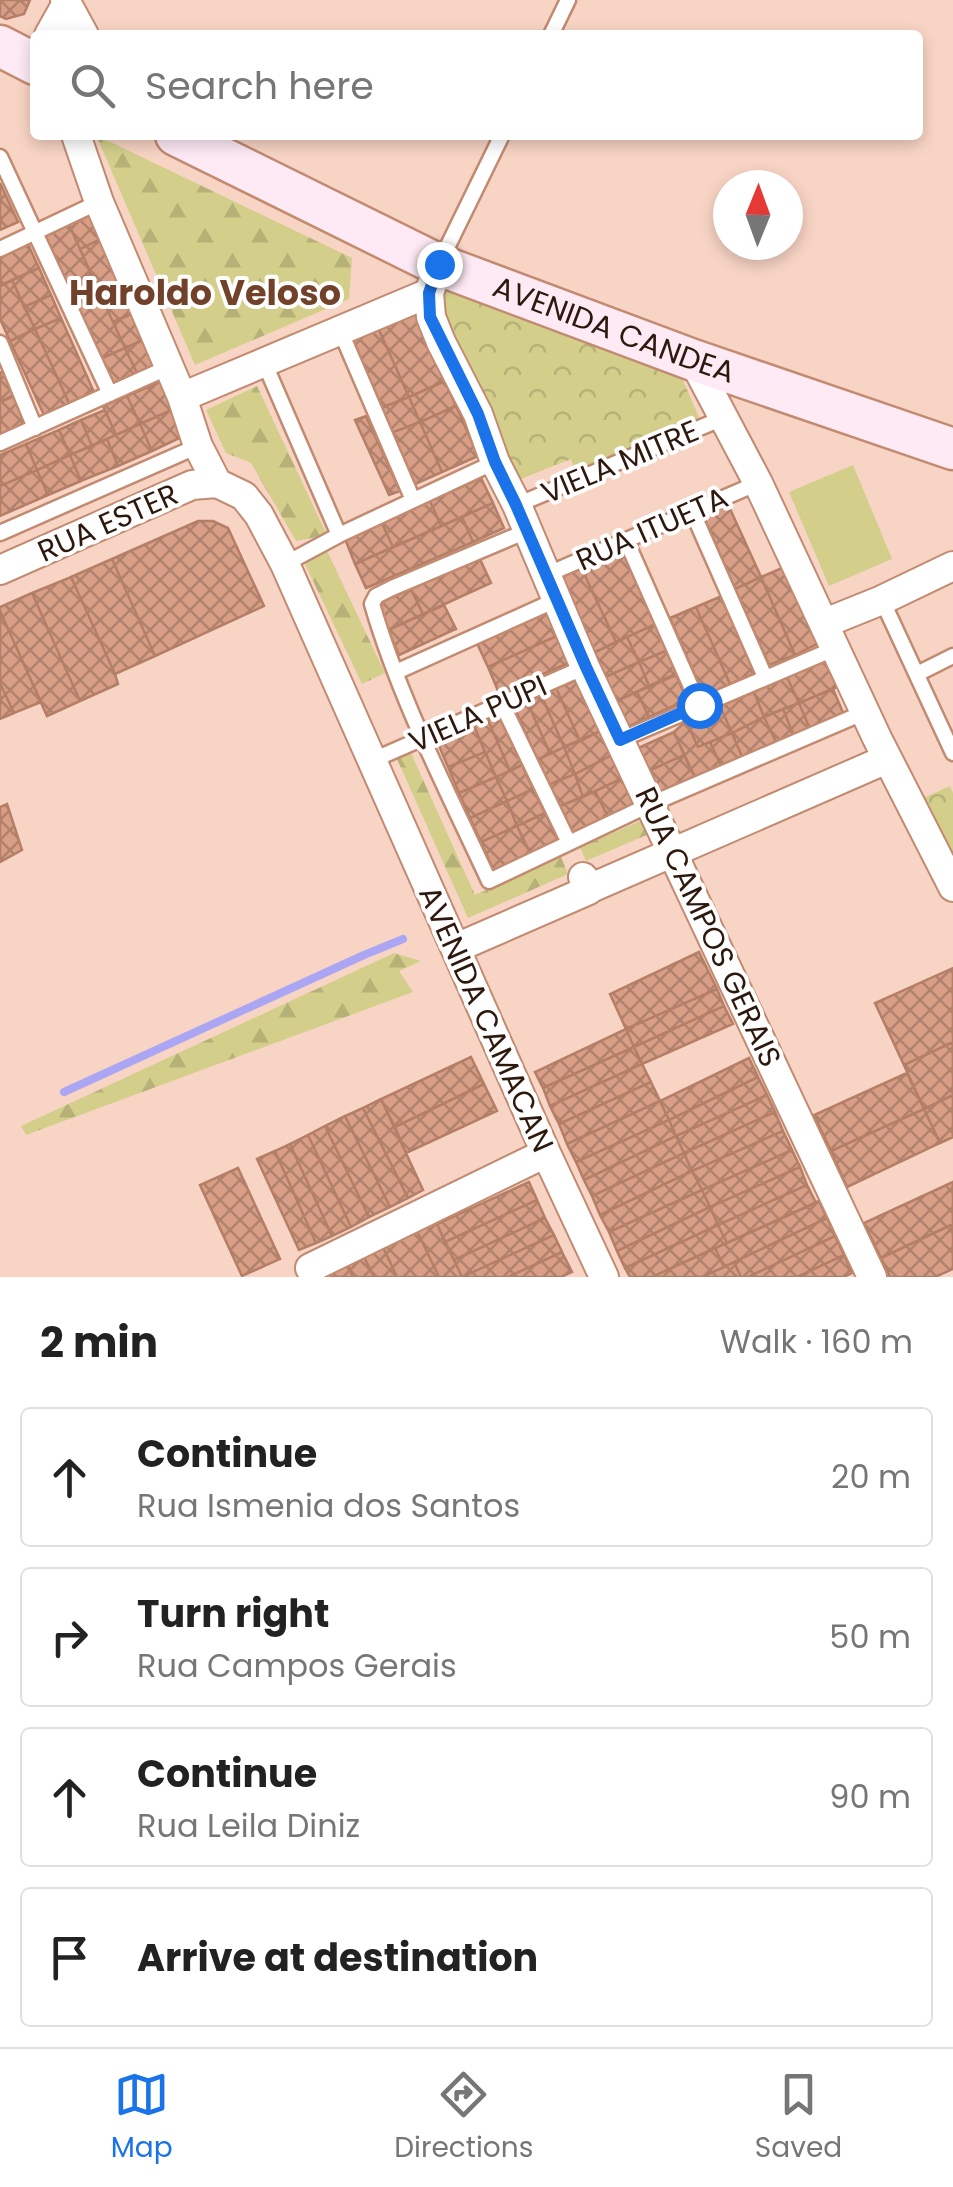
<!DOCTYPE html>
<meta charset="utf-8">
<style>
:root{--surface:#fff;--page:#f6f6f6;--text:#222;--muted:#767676;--line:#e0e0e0;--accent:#1a73e8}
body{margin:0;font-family:Poppins,sans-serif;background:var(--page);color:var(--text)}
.compass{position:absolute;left:713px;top:170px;width:90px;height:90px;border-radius:50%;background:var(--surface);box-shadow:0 5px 15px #0003;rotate:1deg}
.stop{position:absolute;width:30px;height:30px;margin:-22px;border:8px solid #1a73e8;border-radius:50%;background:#fff}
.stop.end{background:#1a73e8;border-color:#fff;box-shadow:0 2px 10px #0008}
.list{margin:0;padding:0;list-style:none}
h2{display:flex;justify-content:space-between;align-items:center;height:130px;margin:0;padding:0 40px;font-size:42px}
h2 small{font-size:32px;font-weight:400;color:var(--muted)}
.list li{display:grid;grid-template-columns:65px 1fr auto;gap:30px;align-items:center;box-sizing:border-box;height:140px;margin:0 20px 20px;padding:0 20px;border:2px solid var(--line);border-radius:10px}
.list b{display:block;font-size:38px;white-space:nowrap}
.list p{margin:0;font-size:32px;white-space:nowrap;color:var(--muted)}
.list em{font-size:32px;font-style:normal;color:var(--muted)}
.icon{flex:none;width:55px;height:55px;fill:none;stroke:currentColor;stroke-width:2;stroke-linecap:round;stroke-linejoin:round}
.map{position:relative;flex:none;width:953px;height:1277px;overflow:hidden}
.search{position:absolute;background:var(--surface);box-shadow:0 5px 15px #0003;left:30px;right:30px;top:30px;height:110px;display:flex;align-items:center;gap:25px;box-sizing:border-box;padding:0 35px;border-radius:10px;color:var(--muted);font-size:38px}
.sheet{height:770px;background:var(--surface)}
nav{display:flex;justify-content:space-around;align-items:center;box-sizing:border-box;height:140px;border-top:2px solid var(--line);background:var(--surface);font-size:28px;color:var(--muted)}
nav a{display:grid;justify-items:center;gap:5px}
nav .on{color:var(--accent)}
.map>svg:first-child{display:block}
.forest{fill:url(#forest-firs)}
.park{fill:url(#park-crowns)}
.garden{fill:#d3cf8b}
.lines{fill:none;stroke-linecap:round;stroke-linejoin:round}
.stream{stroke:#aaa6f3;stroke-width:8}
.building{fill:url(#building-cross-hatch);stroke:#b57e66;stroke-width:2.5}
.lane-casing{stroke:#c28b71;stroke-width:19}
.street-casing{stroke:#c28b71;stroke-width:32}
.secondary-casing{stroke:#c28b71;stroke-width:45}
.lane{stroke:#fff;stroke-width:14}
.street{stroke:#fff;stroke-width:28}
.secondary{stroke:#feeaf5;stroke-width:40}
.route{stroke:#1a73e8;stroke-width:12}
.labels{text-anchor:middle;stroke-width:8;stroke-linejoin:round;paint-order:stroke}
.street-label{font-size:30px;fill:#2d180e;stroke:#fefefe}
.quarter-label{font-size:35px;font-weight:bold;fill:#72412a;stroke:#fefefe}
</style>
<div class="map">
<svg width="953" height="1277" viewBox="0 0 953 1277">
<defs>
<pattern id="forest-firs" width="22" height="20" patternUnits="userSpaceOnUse" patternTransform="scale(2.5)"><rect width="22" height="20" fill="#d3cf8b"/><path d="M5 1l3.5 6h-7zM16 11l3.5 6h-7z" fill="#b5b177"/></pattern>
<pattern id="park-crowns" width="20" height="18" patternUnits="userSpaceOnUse" patternTransform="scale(2.5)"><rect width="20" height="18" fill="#d3cf8b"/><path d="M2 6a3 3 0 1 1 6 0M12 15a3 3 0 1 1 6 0" fill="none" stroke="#b5b177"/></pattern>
<pattern id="building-cross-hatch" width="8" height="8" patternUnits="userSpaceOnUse" patternTransform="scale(2.5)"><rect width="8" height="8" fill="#d89f86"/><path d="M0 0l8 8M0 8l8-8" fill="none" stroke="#b0816c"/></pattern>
</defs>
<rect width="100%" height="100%" fill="#f8d4c4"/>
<path class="forest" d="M96,135L352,258L349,299L195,365Z
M257,386L327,535L296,541L251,463L226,453L206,410Z
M327,551L385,673L362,684L304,562Z
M411,753L475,895L561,857L568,874L468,918L397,759Z
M643,820L649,834L586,861L580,847Z
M394,953L421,961L399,971L413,992L26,1135L21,1126Z"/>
<path class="park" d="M450,291L680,373L701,422L575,473L571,459L516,481L430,300Z
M950,786L953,793V871L919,800Z"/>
<path class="garden" d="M853,465L892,559L829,586L789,492Z"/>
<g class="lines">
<path class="stream" d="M64,1092L364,955L403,939"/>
</g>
<path class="building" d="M0,0H30L24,14L6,19L0,16Z
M0,183L18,222L0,230Z
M89,213L101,239L80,249L68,222Z
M68,222L91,274L64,286L41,235Z
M101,239L124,287L102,298L80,249Z
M27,242L39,268L0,286V255Z
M39,268L51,295L24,307L12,280Z
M91,274L125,348L98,360L64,286Z
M12,280L35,329L10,341L0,319V286Z
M124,287L136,312L113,322L102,298Z
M51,295L61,318L35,329L24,307Z
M412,305L445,381L409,397L375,321Z
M136,312L148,338L125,348L113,322Z
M61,318L94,392L69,403L35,329Z
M375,321L409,397L381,408L347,332Z
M35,329L69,403L44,415L10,341Z
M148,338L159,363L137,373L125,348Z
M125,348L137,373L109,385L98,360Z
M6,370L17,394L0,402V373Z
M162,381L174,409L140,424L127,396Z
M445,381L456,406L420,422L409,397Z
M14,396L27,422L0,435V402Z
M127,396L140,424L116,435L103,406Z
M409,397L420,422L391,433L381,408Z
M456,406L478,456L442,472L420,422Z
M174,409L186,435L152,451L140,424Z
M105,410L116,435L92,446L81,420Z
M366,416L400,491L389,495L355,420Z
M81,420L92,446L70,455L59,430Z
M420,422L442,472L415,484L391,433Z
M140,424L152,451L118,466L107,439Z
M59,430L70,455L37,470L26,444Z
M107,439L118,466L81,481L70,455Z
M26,444L37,470L0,486V455Z
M70,455L81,481L48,495L37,470Z
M37,470L48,495L0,516V486Z
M481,478L493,503L441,526L430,501Z
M726,500L761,577L735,589L701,511Z
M430,501L441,526L393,547L382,523Z
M493,503L504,528L473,542L462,517Z
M462,517L473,542L366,588L355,564Z
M198,521H213L228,528L264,606L155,656L112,559Z
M382,523L393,547L355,564L345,539Z
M621,548L656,624L616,642L581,567Z
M479,557L491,583L423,614L411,589Z
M112,559L155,656L115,674L71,577Z
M787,566L821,642L795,655L761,577Z
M581,567L616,642L591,654L556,579Z
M71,577L115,674L118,684L80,701L32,593Z
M761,577L795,655L769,665L735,589Z
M411,589L423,614L388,630L376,604Z
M32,593L80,701L47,716L0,611V607Z
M722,596L756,673L730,684L696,607Z
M444,605L456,629L399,655L388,630Z
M696,607L730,684L704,696L670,618Z
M547,609L559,635L488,667L476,641Z
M0,611L41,702L14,713L0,683Z
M656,624L668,650L639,662L627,637Z
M559,635L571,662L499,693L488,667Z
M627,637L639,662L603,678L591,654Z
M668,650L678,673L649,686L639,662Z
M825,660L837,687L799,703L787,677Z
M639,662L649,686L614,702L603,678Z
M676,675L687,700L649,717L637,692Z
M787,677L799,703L764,717L754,692Z
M580,679L603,730L580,741L556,688Z
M0,683L14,713L0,719Z
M556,688L580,741L564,747L541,695Z
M833,689L844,715L810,729L799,703Z
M637,692L649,717L625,728L614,702Z
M754,692L764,717L732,733L720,706Z
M541,695L564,747L550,754L527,701Z
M527,701L550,754L537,760L514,706Z
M799,703L810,729L794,736L783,709Z
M720,706L732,733L698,747L686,721Z
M783,709L794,736L777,744L764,717Z
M499,715L522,765L510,771L488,720Z
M764,717L777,744L743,759L732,733Z
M488,720L510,771L496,777L474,726Z
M686,721L698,747L710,742L722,768L696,780L674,732Z
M474,726L485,752L448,767L437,741Z
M603,730L614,754L575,774L564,747Z
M674,732L684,755L644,773L634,750Z
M732,733L743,759L722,768L710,742Z
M564,747L575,774L548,785L537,760Z
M485,752L496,777L459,793L448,767Z
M614,754L625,777L583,797L575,774Z
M684,755L696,780L657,799L644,773Z
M522,765L533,789L507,801L496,777Z
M575,774L583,797L558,807L548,785Z
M496,777L507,801L470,818L459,793Z
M625,777L638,804L608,817L595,791Z
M533,789L545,813L517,826L507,801Z
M595,791L608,817L570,834L558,807Z
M507,801L517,826L481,842L470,818Z
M7,804L22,850L0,862V807Z
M545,813L559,843L531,855L517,826Z
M517,826L531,855L494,871L481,842Z
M699,952L717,989L626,1029L610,994Z
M953,968V1042L904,1065L875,1003Z
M717,989L724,1006L634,1047L626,1029Z
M724,1006L733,1024L642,1064L634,1047Z
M626,1029L634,1047L543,1088L535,1072Z
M953,1042V1095L924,1109L904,1065Z
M634,1047L642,1064L550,1106L543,1088Z
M471,1057L484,1084L395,1127L381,1099Z
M749,1058L758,1077L669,1120L660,1101Z
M642,1064L651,1082L559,1124L550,1106Z
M907,1073L924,1109L831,1151L814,1115Z
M758,1077L767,1095L676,1136L669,1120Z
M651,1082L660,1101L567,1144L559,1124Z
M484,1084L497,1111L406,1153L395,1127Z
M767,1095L775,1112L684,1153L676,1136Z
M953,1095V1137L940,1143L924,1109Z
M381,1099L423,1190L408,1198L363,1108Z
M660,1101L669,1120L576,1162L567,1144Z
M363,1108L408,1198L390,1207L345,1116Z
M924,1109L940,1143L847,1187L831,1151Z
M775,1112L783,1131L692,1171L684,1153Z
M345,1116L390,1207L369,1217L325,1126Z
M669,1120L676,1136L584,1180L576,1162Z
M325,1126L369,1217L351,1227L308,1135Z
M783,1131L792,1150L702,1190L692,1171Z
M308,1135L351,1227L332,1236L290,1144Z
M676,1136L684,1153L592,1196L584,1180Z
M290,1144L332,1236L316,1243L275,1151Z
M792,1150L800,1167L710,1207L702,1190Z
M275,1151L316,1243L299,1250L257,1159Z
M684,1153L692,1171L600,1215L592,1196Z
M800,1167L807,1185L718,1225L710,1207Z
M238,1168L280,1259L242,1276L200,1185Z
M692,1171L702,1190L609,1232L600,1215Z
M529,1182L537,1200L445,1242L437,1224Z
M953,1182V1224L881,1258L864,1223Z
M807,1185L816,1203L727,1243L718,1225Z
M702,1190L710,1207L617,1251L609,1232Z
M537,1200L545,1218L454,1260L445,1242Z
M819,1201L827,1218L724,1267L715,1248Z
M710,1207L718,1225L625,1268L617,1251Z
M545,1218L554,1235L462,1277L454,1260Z
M827,1218L835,1236L748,1277H741L734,1262Z
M435,1222L437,1224L462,1277H439L417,1231Z
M953,1224V1269L935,1277H890L881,1258Z
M718,1225L727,1243L652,1277H630L625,1268Z
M417,1231L439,1277H397L383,1247Z
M554,1235L562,1252L508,1277H462Z
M835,1236L844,1255L797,1277H748Z
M383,1247L397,1277H374L364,1257Z
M715,1248L724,1267L702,1277H652Z
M562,1252L572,1272L561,1277H508Z
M844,1255L852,1273L844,1277H797Z
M364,1257L374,1277H353L347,1264Z
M734,1262L741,1277H702L724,1267Z
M347,1264L353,1277H331L329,1273Z"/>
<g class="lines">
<g class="lane-casing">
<path id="lane" d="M551,35L568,0
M0,157L110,394
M0,249L99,202
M439,264L502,135
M340,330L413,500
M0,343L35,428
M264,362L339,535
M0,443L169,367
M517,505L723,418
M692,511L765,677
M527,531L392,588L376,596L372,604C400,700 447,790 489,881L651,804L865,712
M0,533L198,446
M626,540L699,705
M285,564L339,535L495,462
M546,575L758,483
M882,600L953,753
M396,672L556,600
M917,674L953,656
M502,704L569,843
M620,740L836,648
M371,761L585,667"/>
</g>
<g class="street-casing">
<path id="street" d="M65,0L84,35
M49,35L67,3
M76,135L99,202L182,397L198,446L217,483
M439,265L429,293L431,317L441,342L478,414L495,462L517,505L585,667L872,1277
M693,360L758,483L877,738L953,887
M182,397L429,293
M217,483L244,496L259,515L285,564L546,1153L604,1277
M0,570L192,485L217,483
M825,623L882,600L953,566
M456,948L589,890L583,877L591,888L887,759
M310,1268L546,1153"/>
</g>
<g class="secondary-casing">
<g id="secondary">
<path d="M0,46L35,64"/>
<path id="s1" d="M176,135L439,265L693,360L953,449"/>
</g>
</g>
<use href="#lane" class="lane"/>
<use href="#street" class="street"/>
<use href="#secondary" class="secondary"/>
</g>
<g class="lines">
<path class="route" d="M439,264L429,293L430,317L478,414L495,462L516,505L586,667L620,740L699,705"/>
</g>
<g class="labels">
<g class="street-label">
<text dy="10" stroke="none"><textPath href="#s1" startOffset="480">AVENIDA CANDEA</textPath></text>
<text transform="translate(620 462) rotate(-23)" y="10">VIELA MITRE</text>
<text transform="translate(108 523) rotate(-24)" y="10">RUA ESTER</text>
<text transform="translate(652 529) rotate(-24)" y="10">RUA ITUETA</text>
<text transform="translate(478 714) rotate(-24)" y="10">VIELA PUPI</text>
<text transform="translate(708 927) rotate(65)" y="10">RUA CAMPOS GERAIS</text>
<text transform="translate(486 1019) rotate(66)" y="10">AVENIDA CAMACAN</text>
</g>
<g class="quarter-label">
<text x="205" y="305">Haroldo Veloso</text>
</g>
</g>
</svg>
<svg class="compass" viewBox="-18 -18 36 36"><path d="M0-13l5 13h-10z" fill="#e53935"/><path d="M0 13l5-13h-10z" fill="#767676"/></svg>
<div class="stop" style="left:699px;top:705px"></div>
<div class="stop end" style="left:439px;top:264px"></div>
<div class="search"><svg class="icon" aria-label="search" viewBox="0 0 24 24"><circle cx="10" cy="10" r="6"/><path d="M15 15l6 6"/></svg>Search here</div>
</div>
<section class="sheet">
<h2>2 min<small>Walk · 160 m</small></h2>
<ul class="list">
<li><svg class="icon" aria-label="ahead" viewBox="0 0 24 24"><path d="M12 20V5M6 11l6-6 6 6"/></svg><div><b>Continue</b><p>Rua Ismenia dos Santos</p></div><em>20 m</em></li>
<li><svg class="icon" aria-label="right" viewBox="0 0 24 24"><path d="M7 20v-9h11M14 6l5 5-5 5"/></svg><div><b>Turn right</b><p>Rua Campos Gerais</p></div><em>50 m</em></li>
<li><svg class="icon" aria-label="ahead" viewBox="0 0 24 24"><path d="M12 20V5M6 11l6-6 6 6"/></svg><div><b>Continue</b><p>Rua Leila Diniz</p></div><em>90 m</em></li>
<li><svg class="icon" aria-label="arrive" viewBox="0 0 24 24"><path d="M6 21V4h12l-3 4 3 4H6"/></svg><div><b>Arrive at destination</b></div></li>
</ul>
</section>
<nav>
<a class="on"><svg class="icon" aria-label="map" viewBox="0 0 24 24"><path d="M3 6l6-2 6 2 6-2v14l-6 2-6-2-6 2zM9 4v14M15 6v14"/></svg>Map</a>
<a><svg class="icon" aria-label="directions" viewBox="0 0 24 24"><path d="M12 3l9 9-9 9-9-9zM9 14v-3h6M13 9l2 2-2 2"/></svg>Directions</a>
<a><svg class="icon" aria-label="saved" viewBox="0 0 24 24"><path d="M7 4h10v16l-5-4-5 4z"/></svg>Saved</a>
</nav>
